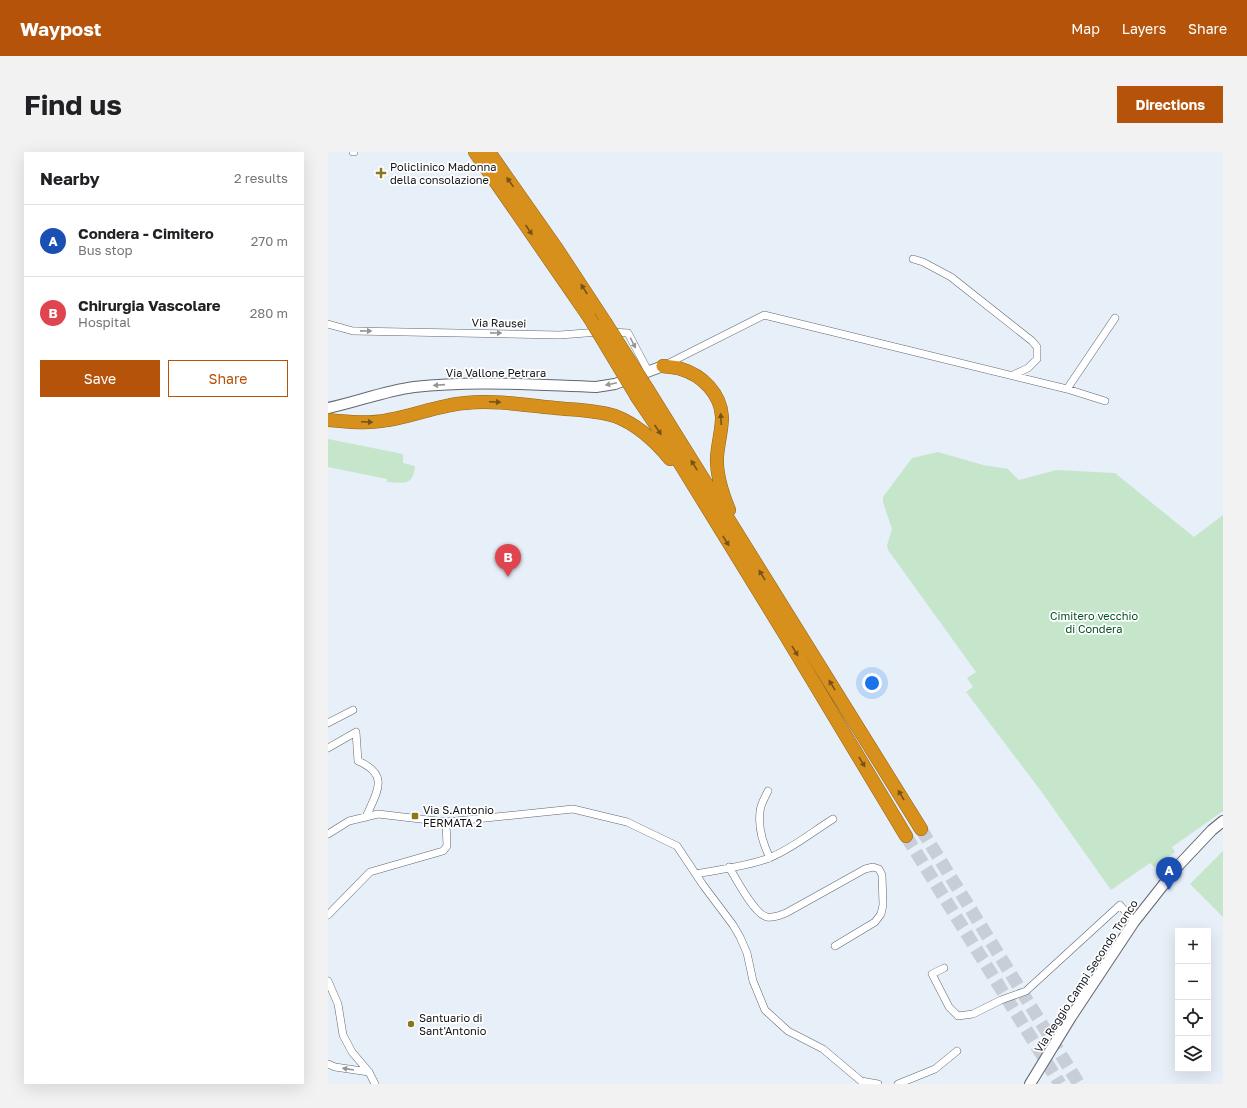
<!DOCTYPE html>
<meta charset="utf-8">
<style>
:root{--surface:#fff;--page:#f2f2f2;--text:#202124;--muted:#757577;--line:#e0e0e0;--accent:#b45309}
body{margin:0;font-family:"Golos Text",sans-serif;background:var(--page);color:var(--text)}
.controls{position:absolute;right:12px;bottom:12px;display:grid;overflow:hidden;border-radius:0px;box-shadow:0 4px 16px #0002}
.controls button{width:36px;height:36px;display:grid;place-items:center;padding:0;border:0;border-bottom:1px solid var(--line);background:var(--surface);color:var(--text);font:20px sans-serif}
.you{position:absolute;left:544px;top:531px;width:14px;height:14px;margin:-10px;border:3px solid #fff;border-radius:50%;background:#1a73e8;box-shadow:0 0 0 6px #1a73e833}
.badge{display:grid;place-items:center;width:26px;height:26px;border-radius:50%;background:var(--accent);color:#fff;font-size:13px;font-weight:700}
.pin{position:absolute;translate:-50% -33px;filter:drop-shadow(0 1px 2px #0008)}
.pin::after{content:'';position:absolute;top:21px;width:14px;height:12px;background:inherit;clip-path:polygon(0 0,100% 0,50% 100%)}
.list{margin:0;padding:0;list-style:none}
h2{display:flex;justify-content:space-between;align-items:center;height:52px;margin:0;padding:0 16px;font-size:17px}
h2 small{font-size:13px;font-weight:400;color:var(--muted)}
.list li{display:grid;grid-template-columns:26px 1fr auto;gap:12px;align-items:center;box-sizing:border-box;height:72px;padding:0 16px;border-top:1px solid var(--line)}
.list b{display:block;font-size:15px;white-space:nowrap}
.list p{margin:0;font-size:13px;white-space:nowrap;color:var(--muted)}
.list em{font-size:13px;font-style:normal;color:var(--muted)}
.actions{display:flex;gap:8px;padding:12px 16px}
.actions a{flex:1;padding:9px 0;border:1px solid var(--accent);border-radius:0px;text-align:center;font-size:14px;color:var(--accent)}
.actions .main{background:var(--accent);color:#fff}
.icon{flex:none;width:22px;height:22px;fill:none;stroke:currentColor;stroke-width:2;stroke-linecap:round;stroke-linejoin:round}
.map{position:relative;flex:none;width:895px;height:932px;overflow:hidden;border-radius:0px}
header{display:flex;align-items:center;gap:24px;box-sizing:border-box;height:56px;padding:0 20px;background:var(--accent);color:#fff}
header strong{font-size:19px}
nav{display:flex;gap:22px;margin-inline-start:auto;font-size:14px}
.intro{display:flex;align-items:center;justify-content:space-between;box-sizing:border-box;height:96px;padding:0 24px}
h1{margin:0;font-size:28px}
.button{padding:10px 18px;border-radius:0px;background:var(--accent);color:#fff;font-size:14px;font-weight:700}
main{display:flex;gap:24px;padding:0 24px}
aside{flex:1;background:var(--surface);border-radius:0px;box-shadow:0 4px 16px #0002}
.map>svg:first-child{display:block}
.green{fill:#c6e6cc}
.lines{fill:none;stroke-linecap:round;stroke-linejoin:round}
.highway-tunnel{stroke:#c7ced7;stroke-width:13;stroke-dasharray:13 6;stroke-linecap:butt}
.street-casing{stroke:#616770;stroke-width:8}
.secondary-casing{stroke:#616770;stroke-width:12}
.highway-casing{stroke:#91641a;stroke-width:14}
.street{stroke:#fff;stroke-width:7}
.secondary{stroke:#fff;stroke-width:10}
.highway{stroke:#d6901b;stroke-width:13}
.highway-bridge-casing{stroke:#91641a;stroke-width:14;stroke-linecap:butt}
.highway-bridge{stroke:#d6901b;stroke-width:13}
.oneway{fill:#745219}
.oneway2{fill:#949597}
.poi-dot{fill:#8c761a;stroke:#fff;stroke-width:1.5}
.labels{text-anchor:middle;stroke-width:3.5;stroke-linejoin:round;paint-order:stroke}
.poi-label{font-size:11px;fill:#111317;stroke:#fff;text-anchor:start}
.street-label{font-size:11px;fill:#111317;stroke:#fff}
.park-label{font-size:11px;fill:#055125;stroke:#fff}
</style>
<header>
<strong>Waypost</strong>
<nav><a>Map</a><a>Layers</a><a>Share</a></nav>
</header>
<div class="intro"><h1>Find us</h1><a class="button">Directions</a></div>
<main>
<aside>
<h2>Nearby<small>2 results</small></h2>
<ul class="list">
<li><span class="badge" style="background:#1a4fb4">A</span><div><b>Condera - Cimitero</b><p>Bus stop</p></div><em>270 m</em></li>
<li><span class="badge" style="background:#e0444e">B</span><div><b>Chirurgia Vascolare</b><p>Hospital</p></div><em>280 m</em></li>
</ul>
<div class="actions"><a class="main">Save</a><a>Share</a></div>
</aside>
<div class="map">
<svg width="895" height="932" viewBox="0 0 895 932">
<rect width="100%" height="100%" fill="#e7eff9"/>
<path class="green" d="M0,287L75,302V311L87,314C85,334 76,331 59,330V327L0,315Z
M610,300L655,313L680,317L691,328L728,318L787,321L866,385L895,363V659L844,695L847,700L826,715L822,711L783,738L713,639L638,540L645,535L639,526L648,520L560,398L559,393L564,377L555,350V345L584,306Z
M895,699V765L862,732Z"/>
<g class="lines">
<path class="highway-tunnel" d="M593,677L751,932
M578,684L732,932"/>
<g class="street-casing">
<path id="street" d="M25,0H26
M585,107L595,110L623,125L704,189L709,195V207L700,216L685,223
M0,172L25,179L232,183L271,180
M283,180L300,181L320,219
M337,213L436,163L739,237L777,249
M739,237L787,166
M0,571L25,558
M0,596L28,580L30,609C63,623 48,641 38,665
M440,639C437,645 432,653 432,660C430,676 435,692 442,706
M0,682L21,669L50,662L118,670L245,657L299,670L349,694L375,733L405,773L412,785L419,801L425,829L437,858L460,879L495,897L533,929L550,932
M401,715C408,727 427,763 439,765C446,766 452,763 458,761L537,717L545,715L551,717L554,723L555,753L553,762L547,770L507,794
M368,722C392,717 418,715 441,706C464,697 484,680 505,667
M0,763L42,720L115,699L119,694L118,670
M616,816L604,822L621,855L630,864L645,862L673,848L698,839L792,753L806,770
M0,829L10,852L15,883L24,900L41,920L47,932
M0,912L7,915L41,920
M570,932L607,917L629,899"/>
</g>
<g class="secondary-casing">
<path id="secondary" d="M0,256C29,250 56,239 86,235C146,228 208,233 268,235L287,232L335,214
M702,932L743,865L806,770L851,713L884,678L895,669"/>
</g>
<g class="highway-casing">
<path id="highway" d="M147,0L261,165
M161,0L229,97L277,170
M335,214C341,215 347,215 353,217C374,223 393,242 394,265C394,278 390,291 389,305C388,323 394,341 401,358
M320,238L593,677
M309,245L334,282L458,484L578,684
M0,268C20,270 41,272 60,268C86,264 111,253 137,251C167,248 197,253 227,256C247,258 268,258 287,264C308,272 328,290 342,307"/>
</g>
<use href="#street" class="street"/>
<use href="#secondary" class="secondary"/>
<use href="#highway" class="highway"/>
<g class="highway-bridge-casing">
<path id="highway-bridge" d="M261,165L309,245
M277,170L320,238"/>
</g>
<use href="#highway-bridge" class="highway-bridge"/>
</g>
<defs><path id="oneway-solid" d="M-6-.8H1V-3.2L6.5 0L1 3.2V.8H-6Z"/></defs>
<g class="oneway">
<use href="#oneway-solid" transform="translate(182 30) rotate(-125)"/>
<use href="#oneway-solid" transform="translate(201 78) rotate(56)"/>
<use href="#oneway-solid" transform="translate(256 137) rotate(-123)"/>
<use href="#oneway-solid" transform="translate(167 250) rotate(3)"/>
<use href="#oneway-solid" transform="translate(393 267) rotate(-93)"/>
<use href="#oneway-solid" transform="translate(39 270) rotate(2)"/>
<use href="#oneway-solid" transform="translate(330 278) rotate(56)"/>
<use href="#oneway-solid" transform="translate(366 313) rotate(-122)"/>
<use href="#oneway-solid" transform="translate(398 389) rotate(58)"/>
<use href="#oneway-solid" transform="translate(434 423) rotate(-122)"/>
<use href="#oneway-solid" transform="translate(467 499) rotate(59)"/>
<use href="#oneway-solid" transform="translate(504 533) rotate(-122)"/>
<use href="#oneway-solid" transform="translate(534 610) rotate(59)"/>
<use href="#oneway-solid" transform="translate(573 643) rotate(-121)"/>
</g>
<g class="oneway2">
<use href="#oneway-solid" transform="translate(38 179) rotate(1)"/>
<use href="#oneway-solid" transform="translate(168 181) rotate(1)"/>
<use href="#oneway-solid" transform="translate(305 191) rotate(63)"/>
<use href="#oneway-solid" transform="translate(283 232) rotate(168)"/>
<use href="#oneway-solid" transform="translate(111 233) rotate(176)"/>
<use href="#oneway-solid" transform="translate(20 917) rotate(-171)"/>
</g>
<g class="poi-dot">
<path d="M51 15h4v4h4v4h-4v4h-4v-4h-4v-4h4z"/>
<rect x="83" y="660" width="8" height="8" rx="2"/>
<circle cx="83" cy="872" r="4"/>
</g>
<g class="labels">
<g class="poi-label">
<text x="62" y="19">Policlinico Madonna<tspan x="62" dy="13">della consolazione</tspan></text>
<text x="95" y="662">Via S.Antonio<tspan x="95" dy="13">FERMATA 2</tspan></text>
<text x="91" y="870">Santuario di<tspan x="91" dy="13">Sant'Antonio</tspan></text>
</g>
<g class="street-label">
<text transform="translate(171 171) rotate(1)" y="4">Via Rausei</text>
<text x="168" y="225">Via Vallone Petrara</text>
<text transform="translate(758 824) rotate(-57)" y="4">Via Reggio Campi Secondo Tronco</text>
</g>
<g class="park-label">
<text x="766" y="468">Cimitero vecchio<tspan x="766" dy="13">di Condera</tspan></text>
</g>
</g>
</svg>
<div class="controls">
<button>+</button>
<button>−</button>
<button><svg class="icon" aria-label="locate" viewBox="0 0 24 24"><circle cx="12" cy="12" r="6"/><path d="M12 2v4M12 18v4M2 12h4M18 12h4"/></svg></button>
<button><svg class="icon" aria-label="layers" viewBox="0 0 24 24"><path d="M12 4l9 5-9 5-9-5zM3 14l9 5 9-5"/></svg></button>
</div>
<div class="you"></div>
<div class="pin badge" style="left:841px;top:738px;background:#1a4fb4">A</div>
<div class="pin badge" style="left:180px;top:425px;background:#e0444e">B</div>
</div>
</main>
